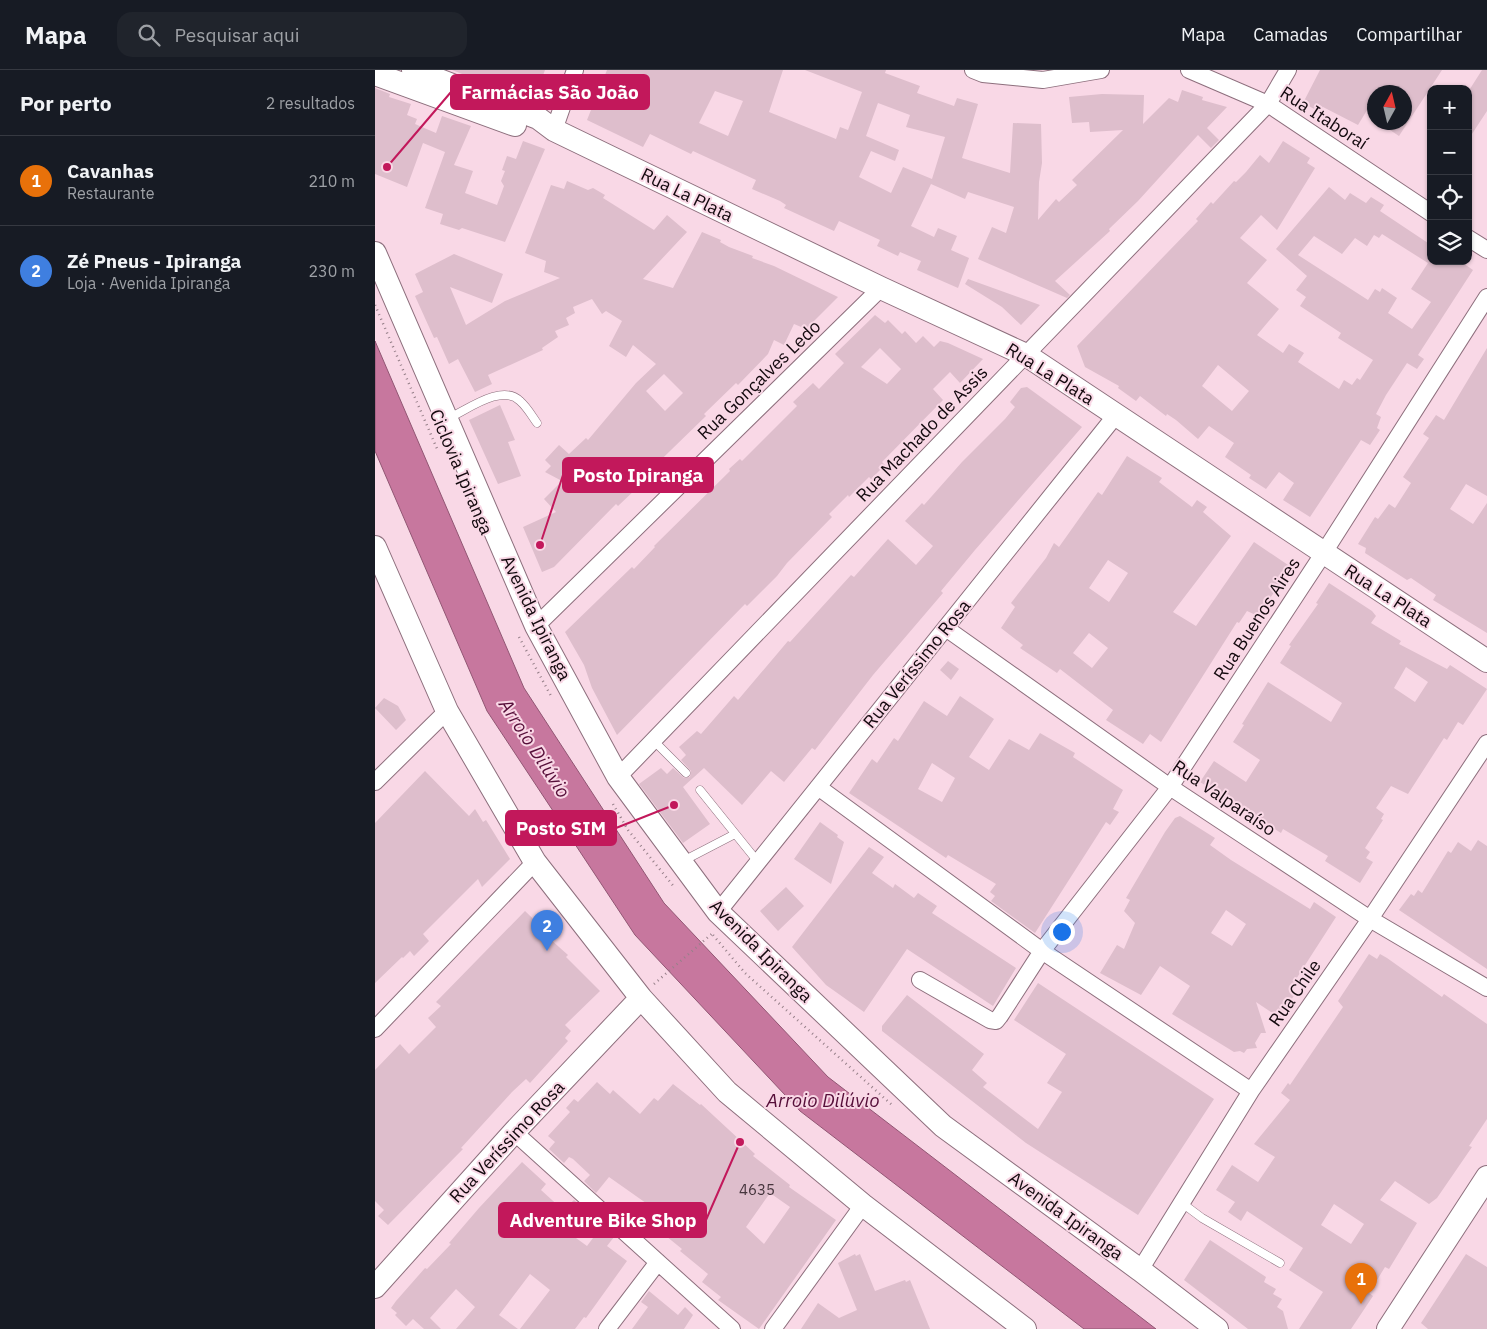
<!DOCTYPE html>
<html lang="pt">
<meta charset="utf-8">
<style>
:root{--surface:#171b24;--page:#20242c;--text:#f1f3f6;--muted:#9ea1a6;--line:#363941;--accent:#2f7516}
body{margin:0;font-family:"IBM Plex Sans",sans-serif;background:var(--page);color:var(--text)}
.controls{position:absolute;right:15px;top:15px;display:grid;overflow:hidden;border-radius:10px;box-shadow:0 1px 4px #0004}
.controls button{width:45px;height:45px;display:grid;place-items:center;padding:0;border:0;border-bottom:1px solid var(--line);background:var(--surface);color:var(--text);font:25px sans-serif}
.compass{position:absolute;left:992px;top:15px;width:45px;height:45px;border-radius:50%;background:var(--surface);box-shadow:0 1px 4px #0004;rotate:8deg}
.you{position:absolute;left:686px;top:861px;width:18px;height:18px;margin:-12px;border:4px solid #fff;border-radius:50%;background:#1a73e8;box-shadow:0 0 0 8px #1a73e833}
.badge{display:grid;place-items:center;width:32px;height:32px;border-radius:50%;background:var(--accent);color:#fff;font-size:16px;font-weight:700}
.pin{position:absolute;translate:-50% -41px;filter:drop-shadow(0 1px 2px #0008)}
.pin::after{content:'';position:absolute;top:26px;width:18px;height:15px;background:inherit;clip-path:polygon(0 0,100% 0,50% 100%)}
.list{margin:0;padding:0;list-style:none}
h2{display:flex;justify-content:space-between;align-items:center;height:65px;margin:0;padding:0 20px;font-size:21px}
h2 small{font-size:16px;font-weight:400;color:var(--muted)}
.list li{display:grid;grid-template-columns:32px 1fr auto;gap:15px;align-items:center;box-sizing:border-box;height:90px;padding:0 20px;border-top:1px solid var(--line)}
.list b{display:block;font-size:19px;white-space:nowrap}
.list p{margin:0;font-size:16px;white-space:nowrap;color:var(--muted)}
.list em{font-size:16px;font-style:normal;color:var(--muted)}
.icon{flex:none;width:28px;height:28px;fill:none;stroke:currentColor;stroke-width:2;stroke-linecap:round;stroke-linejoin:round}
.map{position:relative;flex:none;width:1112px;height:1259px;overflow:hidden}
header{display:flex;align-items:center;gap:30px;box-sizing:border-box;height:70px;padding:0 25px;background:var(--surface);border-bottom:1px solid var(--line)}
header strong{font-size:24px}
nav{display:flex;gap:28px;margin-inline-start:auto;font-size:18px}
.search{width:350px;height:45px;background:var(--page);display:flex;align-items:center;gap:12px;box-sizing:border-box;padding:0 18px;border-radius:15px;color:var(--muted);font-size:19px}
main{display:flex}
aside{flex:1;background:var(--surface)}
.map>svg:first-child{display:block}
.water{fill:#c7779e;stroke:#915673}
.building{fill:#debecc;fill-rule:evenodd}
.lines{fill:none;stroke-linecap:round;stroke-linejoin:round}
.lane-casing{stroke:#8d6f7d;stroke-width:9}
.street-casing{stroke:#8d6f7d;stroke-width:18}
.secondary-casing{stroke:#8d6f7d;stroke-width:24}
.path{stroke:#97808a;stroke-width:2.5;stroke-dasharray:1 4;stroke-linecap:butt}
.lane{stroke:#fff;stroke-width:8}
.street{stroke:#fff;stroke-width:16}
.secondary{stroke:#fff;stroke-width:22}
.labels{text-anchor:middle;stroke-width:4;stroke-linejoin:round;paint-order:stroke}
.number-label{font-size:15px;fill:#46363e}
.street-label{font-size:18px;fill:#13090e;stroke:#f9d8e6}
.water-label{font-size:19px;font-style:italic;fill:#560e39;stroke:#f9d8e6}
.leader{fill:none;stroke:#c2185b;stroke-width:2}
.callout-dot{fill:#c2185b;stroke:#f9d8e6;stroke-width:2}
.callout{fill:#c2185b;stroke:#c2185b;stroke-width:2}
.callout-label{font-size:19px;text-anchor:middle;font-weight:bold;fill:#fff}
</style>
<header>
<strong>Mapa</strong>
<div class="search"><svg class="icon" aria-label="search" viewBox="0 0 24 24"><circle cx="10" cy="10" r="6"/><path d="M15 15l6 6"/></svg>Pesquisar aqui</div>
<nav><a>Mapa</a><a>Camadas</a><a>Compartilhar</a></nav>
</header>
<main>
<aside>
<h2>Por perto<small>2 resultados</small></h2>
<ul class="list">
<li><span class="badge" style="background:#e8710a">1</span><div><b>Cavanhas</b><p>Restaurante</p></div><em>210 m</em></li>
<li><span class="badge" style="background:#3f7fe0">2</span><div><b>Zé Pneus - Ipiranga</b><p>Loja · Avenida Ipiranga</p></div><em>230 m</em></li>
</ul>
</aside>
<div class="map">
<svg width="1112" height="1259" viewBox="0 0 1112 1259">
<rect width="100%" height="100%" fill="#f9d8e6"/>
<path class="water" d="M0,271L149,618L289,833L453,1007L781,1259H709L425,1041L260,865L112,641L0,381Z"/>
<path class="building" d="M77,0H170L158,32Z
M232,0H408L394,42L461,69L465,57L473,60L487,22L430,0H511L510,3L545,16L542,23L579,36L582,28L603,34L587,88L635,103L638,53L666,54L667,93L664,112L663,150L681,129L684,132L702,115L697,110L748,60L715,62L714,52L697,53L694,27L727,24L769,25L768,54L794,28L803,32L807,20L828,27L827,30L852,37L832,58L844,70L836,78L823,65L763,131L734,159L735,161L680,211L695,225L692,228L603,189L617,157L631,163L639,137L593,122L590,129L556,114L536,156L559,167L563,158L582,166L576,180L594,188L583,218L542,200L546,191L525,182L523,186L502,176L505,170L464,151L459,161L409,138L411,135L405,131L377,119L381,110L318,81L316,84L275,64L268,77L212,50ZM340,21L368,31L353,66L324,53ZM503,33L535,45L531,57L570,67L557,109L528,97L516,123L484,107L496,81L520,91L524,80L491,66Z
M945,0H1067L1024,66L1003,52H1030V22H1000V27L983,55L948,37L945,42L928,33Z
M1107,0H1112V41L1093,70V22Z
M0,18L15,24L14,27L36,34L32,45L42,49L40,54L61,63L67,46L96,56L79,95L98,101L90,123L122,135L129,116L126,111L130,101L127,100L132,86L141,89L148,71L170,79L130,172L87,158L84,160L65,154L68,144L50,138L70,82L48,73L32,117L0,104Z
M908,71L935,88L932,93L940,98L902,160L886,145L865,168L892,190L872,213L904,239L882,265L908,283L914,274L929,283L923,292L964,319L969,310L977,315L982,308L985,310L998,290L963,268L966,263L925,236L931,227L921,220L932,206L901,179L954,117L970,130L975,123L991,133L996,127L1009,135L1005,141L1056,175V191H1085L1098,200L1043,285L1049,289L1042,299L1032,293L1011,325L1001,344L1006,347L1002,358L1005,360L995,375L986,370L935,447L908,430L919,413L904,402L891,419L874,408L876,405L850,387L859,373L834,356L823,369L801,350L792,344L791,346L765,326L761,331L743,318L744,316L710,297L702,276L823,151L821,149L836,132L838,134L859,111L861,112L871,102L885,85L894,93ZM1007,164L1053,193L1036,219L1056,232L1037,259L1013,243L1022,228L1007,218L1005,222L1000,219L993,230L923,185L939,166L967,184L980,168L992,176L999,165L1004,168ZM843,295L874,321L857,341L827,316Z
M192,111L213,120L218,118L230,125L228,128L279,160L292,145L312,162L268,209L298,218L327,162L346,170L345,172L354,177L378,186L377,188L399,196L463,227L431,259L419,254L409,275L399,270L393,284L363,315L361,313L329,344L331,346L259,416L262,418L243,436L241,434L179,497L167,502L148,457L181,442L169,429L187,411L170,402L176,396L170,390L184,375L194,384L211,368L213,370L261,313L281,294L258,275L251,287L234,276L247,251L231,241L227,244L217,229L198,237L200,243L191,248L194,255L180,261L183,267L167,278L168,280L113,305L117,314L100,322L83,289L74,294L62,267L59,268L40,226L48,222L40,204L79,184L128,204L117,233L75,217L91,255L130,231L185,208L169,202L171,191L150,183L176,115L189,119ZM289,304L308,323L290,341L271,321Z
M593,209L665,235L646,255L627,237L590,214Z
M500,245L510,253L513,250L527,264L530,261L541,273L548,266L559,277L565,271L573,273L608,289L585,313L575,302L558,319L568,330L507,392L510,395L496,409L494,407L474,427L473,425L454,444L457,447L412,493L402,506L372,536L370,534L242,665L217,618L209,595L190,562L257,497L259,499L280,477L279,476L355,401L354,399L365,389L367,391L422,336L418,332L438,313L444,319L469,293L460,284ZM505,278L526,299L512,314L486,297Z
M1112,278V426L1091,414L1075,439L1098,454L1112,433V563L1058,530L1061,525L1036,508L1032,510L990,483L991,478L983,474L1000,447L1003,449L1014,434L1020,438L1036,413L1028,407L1054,368L1048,364L1061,345L1069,350Z
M652,317L707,357L600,480L566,521L568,523L498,605L440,680L437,678L409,712L396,701L367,735L329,698L308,717L335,754L308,773L264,714L286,698L292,704L298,698L309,708L315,707L316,701L306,690L311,685L304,677L322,661L326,664L359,626L363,630L413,571L415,572L476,505L479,507L513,469L541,495L558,476L530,451L547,433L549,435L587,392L630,349L640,337L635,332L646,318Z
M125,335L140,370L133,372L146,406L123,414L94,350Z
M752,386L787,408L784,412L817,437L822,430L832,437L828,442L856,466L798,542L821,556L879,472L916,497L883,546L872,541L864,553L862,552L786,672L775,664L768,674L731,650L738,640L685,599L682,603L645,578L648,575L626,558L640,537L636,533L671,488L679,473L684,477L723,422L727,425ZM733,490L753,503L734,532L714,518ZM714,563L733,578L717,598L698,583Z
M954,513L997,541L1001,546L996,553L1026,571L1024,574L1072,599L1075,595L1112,619L1088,655L1083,652L1072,670L1069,668L1033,724L1016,716L1001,738L1009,744L1006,749L1008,750L990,778L995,782L991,788L998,792L985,813L950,791L953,786L908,759L906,763L825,712L839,691L871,712L885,690L858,672L869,655L867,654L893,612L956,652L967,633L905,593L916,576L914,575L943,534L941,533ZM1031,597L1053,612L1040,632L1019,618Z
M573,591L584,599L576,610L565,600Z
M585,626L619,649L594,687L614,700L634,669L654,680L665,663L700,683L698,687L748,720L738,739L744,742L735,755L731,752L660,863L616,831L620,826L615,822L621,814L573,785L571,788L474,723L497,689L502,693L519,668L523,671L549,631L572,646ZM557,693L580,708L567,732L543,719Z
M9,628L23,636L31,650L21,660L0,638Z
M50,701L94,746L100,739L108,752L111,750L135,789L107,817L103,809L48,864L54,871L39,886L35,881L28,888L27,887L0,913V753Z
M805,746L840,768L835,775L856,790L935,839L939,832L961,847L914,920L920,924L905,948L881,932L891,963H886L880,973L882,978L872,979L869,983L865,981L859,982L797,944L815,916L785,896L766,925L725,903L742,875L749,879L760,853L749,841L755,830L751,828L790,762L800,748ZM851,840L871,854L857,876L836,863Z
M445,752L463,765L462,767L469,772L456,814L419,789Z
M1103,770L1112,776V899L1024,840L1036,824L1039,826L1043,820L1047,823L1073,781L1076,783L1083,772L1096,781Z
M494,777L509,787L497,803L518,818L520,814L539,828L543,823L562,836L557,843L641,898L618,936L532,879L489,942L451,915L417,877Z
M411,817L429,836L403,861L385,841Z
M150,841L177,867L175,869L193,885L191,887L225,921L190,955L196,961L190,968L193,971L155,1013L151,1009L137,1022L86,1078L88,1079L13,1155L3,1146L9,1140L0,1131V1000L25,974L34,984L61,957L53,948L66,936L61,932Z
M994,884L1002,889L1005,884L1012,888L1067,927L1069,924L1112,954V1049L1094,1076L1097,1077L1062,1128L1054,1134L1020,1111L1005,1130L1042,1153L1014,1199L1010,1197L994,1223L998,1226L976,1259H924L948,1222L914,1200L928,1178L872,1141L866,1151L853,1142L860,1132L841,1120L857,1095L883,1112L900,1087L879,1074L915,1030L906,1023L913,1013L915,1015L968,937L963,931ZM959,1134L989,1154L976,1174L946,1155Z
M663,913L839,1029L763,1145L651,1073L507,961V956L532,925L609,984L597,1000L612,1013L608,1017L663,1059L687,1022L672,1013L691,984L639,950Z
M222,1012L235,1024L238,1020L265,1044L279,1028L283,1031L298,1014L325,1035L326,1034L380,1084L378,1086L415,1115L414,1117L461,1150L384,1259L343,1230L346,1227L327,1212L333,1204L305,1181L307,1179L286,1162L289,1158L273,1145L278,1138L234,1107L221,1123L209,1111L215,1105L198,1089L194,1087L189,1093L174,1079L180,1072L173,1066L195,1042L191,1038L199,1029L203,1032ZM395,1123L415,1137L389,1174L371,1157Z
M147,1092L171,1114L166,1120L188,1140L199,1130L208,1138L190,1160L212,1176L227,1156L239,1167L232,1176L252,1191L211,1248L209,1247L200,1259H145L175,1220L155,1204L124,1245L143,1259H81L100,1237L81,1219L55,1248L66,1259H49L38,1249L31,1256L20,1245L22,1243L16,1238L21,1231L50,1198L52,1199L76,1174L74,1173L104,1138Z
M835,1170L891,1207L889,1212L901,1219L898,1224L907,1229L902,1237L908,1241L913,1259H873L809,1210Z
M480,1184L481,1186L485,1184L500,1221L530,1210L531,1212L535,1210L555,1259H426L443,1233L464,1248L482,1240L463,1193Z
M1091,1184L1112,1197V1259H1053L1046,1253Z
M274,1221L303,1245L310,1237L318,1245L309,1259H257L273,1237L266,1232Z"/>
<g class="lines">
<g class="lane-casing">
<path id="lane" d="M74,348C92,340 127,313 145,331C152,337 157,346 162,353
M279,671L311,703
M325,720L383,792
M308,791L360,764
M807,1133L827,1148L905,1193"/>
</g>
<g class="street-casing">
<path id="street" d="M598,0L608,4L668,10L726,0
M814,0L893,34L1056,143
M179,60L200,0
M1093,168L1112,180
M161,556L506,218
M572,559L795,717L995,849L1112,918
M243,707L893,34L913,0
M0,712L72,641
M443,717L667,881L876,1021
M343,842L741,345
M545,910L615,950L621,951L625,946L667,881L795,717L948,484L1112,227
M0,959L160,792
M139,1062L357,1259
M765,1200L876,1021L995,849L1112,673
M232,1259L283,1192
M398,1259L488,1135"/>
</g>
<g class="secondary-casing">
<path id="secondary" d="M38,0L163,48L179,60L506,218L651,285L1112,591
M0,4L140,55
M0,183L161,556L243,707L343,842L568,1056L765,1200L842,1259
M0,477L72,641L160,792L266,928L352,1022L488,1135L650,1259
M0,1217L139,1062L266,928
M1013,1259L1112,1107"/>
</g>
<path class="path" d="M0,235L63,381
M144,567L176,626
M238,734L253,760L300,818
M338,865L370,903L517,1035
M279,914L339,862"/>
<use href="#lane" class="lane"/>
<use href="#street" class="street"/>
<use href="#secondary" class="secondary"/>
</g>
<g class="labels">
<g class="number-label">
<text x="382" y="1125">4635</text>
</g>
<g class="street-label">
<text transform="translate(949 48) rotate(33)" y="6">Rua Itaboraí</text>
<text transform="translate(312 125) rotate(26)" y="6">Rua La Plata</text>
<text transform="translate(675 304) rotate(32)" y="6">Rua La Plata</text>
<text transform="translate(384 310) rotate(-44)" y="6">Rua Gonçalves Ledo</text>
<text transform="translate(547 364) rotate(-46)" y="6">Rua Machado de Assis</text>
<text transform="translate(86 402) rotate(67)" y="6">Ciclovia Ipiranga</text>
<text transform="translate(1013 526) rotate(33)" y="6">Rua La Plata</text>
<text transform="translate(161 548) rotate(64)" y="6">Avenida Ipiranga</text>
<text transform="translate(882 549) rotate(-57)" y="6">Rua Buenos Aires</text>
<text transform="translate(542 594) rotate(-51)" y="6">Rua Veríssimo Rosa</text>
<text transform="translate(849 728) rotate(34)" y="6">Rua Valparaíso</text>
<text transform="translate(386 881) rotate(45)" y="6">Avenida Ipiranga</text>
<text transform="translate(920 923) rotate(-55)" y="6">Rua Chile</text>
<text transform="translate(132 1072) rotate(-47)" y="6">Rua Veríssimo Rosa</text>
<text transform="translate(691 1146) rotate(36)" y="6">Avenida Ipiranga</text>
</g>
<g class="water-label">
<text transform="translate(160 678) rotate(57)" y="7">Arroio Dilúvio</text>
<text x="448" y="1037">Arroio Dilúvio</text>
</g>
</g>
<path class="leader" d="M12 97L76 22M165 475L188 405M299 735L241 758M365 1072L331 1150"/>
<g class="callout-dot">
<circle cx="12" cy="97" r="5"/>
<circle cx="165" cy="475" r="5"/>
<circle cx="299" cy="735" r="5"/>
<circle cx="365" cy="1072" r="5"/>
</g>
<g class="callout">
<rect x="76" y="5" width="198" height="34" rx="5"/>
<rect x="188" y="388" width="150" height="34" rx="5"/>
<rect x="131" y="741" width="110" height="34" rx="5"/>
<rect x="124" y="1133" width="207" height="34" rx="5"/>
</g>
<g class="callout-label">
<text x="175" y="29">Farmácias São João</text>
<text x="263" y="412">Posto Ipiranga</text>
<text x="186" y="765">Posto SIM</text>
<text x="228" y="1157">Adventure Bike Shop</text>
</g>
</svg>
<div class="controls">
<button>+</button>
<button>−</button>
<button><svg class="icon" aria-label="locate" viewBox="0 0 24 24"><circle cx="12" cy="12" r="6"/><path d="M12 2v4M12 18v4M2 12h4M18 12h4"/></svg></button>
<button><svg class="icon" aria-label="layers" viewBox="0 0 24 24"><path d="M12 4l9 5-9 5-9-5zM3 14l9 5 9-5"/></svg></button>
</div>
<svg class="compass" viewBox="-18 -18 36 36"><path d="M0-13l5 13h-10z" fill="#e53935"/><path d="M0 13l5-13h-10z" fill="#9ea1a6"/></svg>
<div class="you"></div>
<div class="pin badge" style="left:986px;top:1234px;background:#e8710a">1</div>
<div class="pin badge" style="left:172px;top:881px;background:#3f7fe0">2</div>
</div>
</main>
